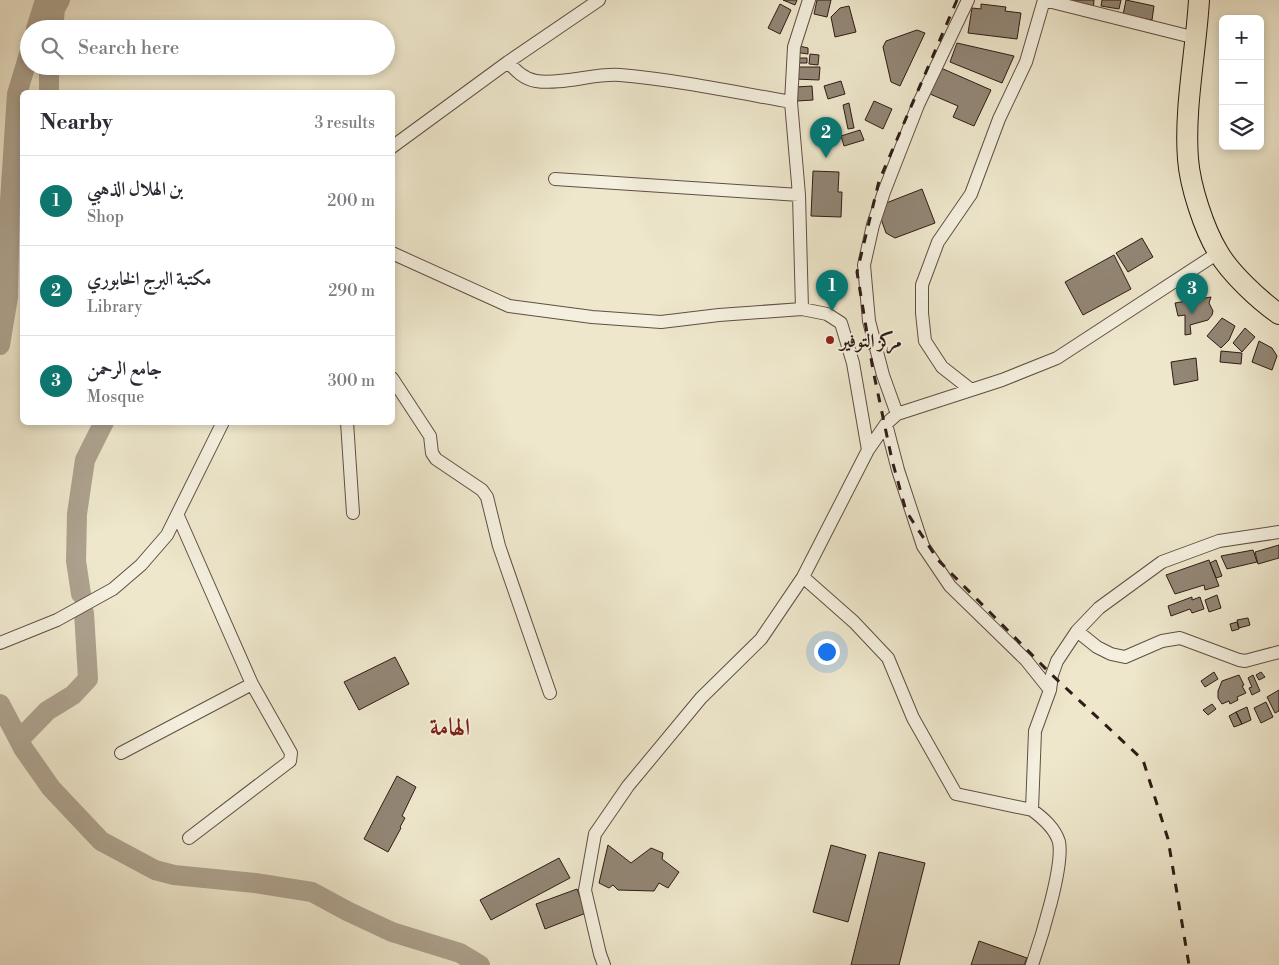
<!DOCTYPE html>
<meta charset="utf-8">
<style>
:root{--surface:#fff;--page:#f2f2f3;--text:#2b2b33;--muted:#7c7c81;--line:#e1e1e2;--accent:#0f766e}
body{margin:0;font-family:"Libre Bodoni",Amiri,serif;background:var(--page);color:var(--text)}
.controls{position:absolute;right:15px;top:15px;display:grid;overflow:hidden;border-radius:8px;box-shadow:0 2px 8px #0003}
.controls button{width:45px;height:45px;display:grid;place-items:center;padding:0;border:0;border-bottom:1px solid var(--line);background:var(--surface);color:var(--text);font:25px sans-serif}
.you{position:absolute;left:826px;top:651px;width:18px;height:18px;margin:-12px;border:4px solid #fff;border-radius:50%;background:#1a73e8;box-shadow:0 0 0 8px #1a73e833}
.badge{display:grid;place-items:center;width:32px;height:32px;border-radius:50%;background:var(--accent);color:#fff;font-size:16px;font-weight:700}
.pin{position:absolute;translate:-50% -41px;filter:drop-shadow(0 1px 2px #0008)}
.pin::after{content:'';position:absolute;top:26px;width:18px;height:15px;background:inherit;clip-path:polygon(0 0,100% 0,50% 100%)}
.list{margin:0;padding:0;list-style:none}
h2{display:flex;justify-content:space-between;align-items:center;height:65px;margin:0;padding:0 20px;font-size:21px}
h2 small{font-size:16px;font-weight:400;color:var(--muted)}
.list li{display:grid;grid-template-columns:32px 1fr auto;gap:15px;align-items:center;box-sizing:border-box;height:90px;padding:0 20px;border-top:1px solid var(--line)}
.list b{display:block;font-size:19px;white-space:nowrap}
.list p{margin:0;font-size:16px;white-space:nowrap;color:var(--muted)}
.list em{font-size:16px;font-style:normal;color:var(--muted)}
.icon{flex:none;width:28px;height:28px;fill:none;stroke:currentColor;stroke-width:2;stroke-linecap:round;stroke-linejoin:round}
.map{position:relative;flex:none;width:1279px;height:965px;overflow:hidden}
.search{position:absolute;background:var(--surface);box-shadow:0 2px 8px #0003;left:20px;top:20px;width:375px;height:55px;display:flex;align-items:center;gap:12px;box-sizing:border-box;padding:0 18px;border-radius:28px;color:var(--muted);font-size:19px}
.panel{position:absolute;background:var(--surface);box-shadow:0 2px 8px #0003;left:20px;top:90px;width:375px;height:335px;border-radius:8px}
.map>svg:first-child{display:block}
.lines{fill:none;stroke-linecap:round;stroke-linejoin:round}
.river{stroke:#ada28e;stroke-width:20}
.building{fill:#928675;stroke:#2f1c16}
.minor-casing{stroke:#5f4f44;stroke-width:14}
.primary-casing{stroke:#2f1c16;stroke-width:22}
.minor{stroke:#f4efde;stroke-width:12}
.primary{stroke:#eee7cc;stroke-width:20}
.rail{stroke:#2f1c16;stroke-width:3;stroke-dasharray:9 9;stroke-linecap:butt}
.poi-dot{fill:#8f2418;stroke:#f4efde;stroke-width:2}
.labels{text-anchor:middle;stroke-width:4;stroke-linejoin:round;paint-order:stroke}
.poi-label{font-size:19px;font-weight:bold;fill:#2f1c16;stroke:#f4efde;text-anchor:start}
.district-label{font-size:24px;font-weight:bold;fill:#7a1f14;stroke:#f4efde}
</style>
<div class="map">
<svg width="1279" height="965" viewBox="0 0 1279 965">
<rect width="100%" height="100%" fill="#eee7cc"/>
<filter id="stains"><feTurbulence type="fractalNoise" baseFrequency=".004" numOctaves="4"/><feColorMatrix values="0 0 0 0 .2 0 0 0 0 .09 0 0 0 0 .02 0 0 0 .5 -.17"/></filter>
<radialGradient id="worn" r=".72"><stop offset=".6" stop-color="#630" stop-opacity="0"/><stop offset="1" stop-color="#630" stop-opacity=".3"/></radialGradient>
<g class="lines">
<path class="river" d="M36,29L45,0
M53,29L55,9L60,0
M49,92V66
M0,345L8,297L10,201L17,94L29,54
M81,594L76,561L77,514L85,460L104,422
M84,613L88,679L73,695L47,711L19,740L23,748L51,788L101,841L155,870L174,875L255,883L312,892L347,911L392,932L460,953L480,965
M0,704L19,740"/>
</g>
<path class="building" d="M783,0H797L795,5Z
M817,0H831L827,17L814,14Z
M1060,0H1094L1093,12Z
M1102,0H1121L1119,9L1101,6Z
M1126,0L1154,6L1152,20L1123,15Z
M780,4L791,10L780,34L768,28Z
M981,4L1006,7L1005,11L1021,13L1017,39L968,33L972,8L981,9Z
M849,6L856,32L835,37L831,17L840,8Z
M917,30L925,33L900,86L891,82L883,47L886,41Z
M957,43L1014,56L1002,83L950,62Z
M795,45L808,48V54L794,52Z
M810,54L819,55L818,65L809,64Z
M796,58H807V63H796Z
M794,67H820L819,80L794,79Z
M941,68L991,90L974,126L953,117L958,106L930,94Z
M841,81L845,94L828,99L824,86Z
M812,86L813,100L797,101L796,87Z
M874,101L892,109L883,129L865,120Z
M849,103L854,128L848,129L843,105Z
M860,130L864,140L844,146L841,136Z
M813,171L839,172L838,192H842L841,217L811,216Z
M922,189L935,223L895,238L886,233L879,213L881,205Z
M1142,238L1153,257L1128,272L1116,253Z
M1114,255L1131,289L1083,315L1065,282Z
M1211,297L1209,303L1213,311L1212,315L1208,320L1190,325L1191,334L1185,335V315L1178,316L1175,303Z
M1222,318L1235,326L1229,340L1221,348L1207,336Z
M1245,328L1255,337L1242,352L1233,343Z
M1259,341L1272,348L1277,356L1272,370L1252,362Z
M1221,351L1242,353L1241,364L1220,362Z
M1196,358L1198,380L1174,385L1171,362Z
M1279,545V558L1258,564L1255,552Z
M1253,550L1257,562L1227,569L1221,556Z
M1209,560L1219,586L1205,590L1204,585L1175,594L1166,575Z
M1216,560L1222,576L1216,578L1210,563Z
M1217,595L1221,608L1209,612L1205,600Z
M1192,597V600L1200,597L1204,609L1192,613L1190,609L1171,616L1168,606Z
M1248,618L1250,625L1239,628L1237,620Z
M1237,622L1239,629L1232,631L1230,624Z
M395,657L409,684L359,710L344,682Z
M1214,672L1218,679L1205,687L1201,681Z
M1261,672L1265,677L1259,680L1256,675Z
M1239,675L1244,685L1242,686L1246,693L1237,697L1238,700L1230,704L1229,701L1222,704L1218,698V691L1222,681Z
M1253,675L1260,691L1252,695L1249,688L1252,687L1248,678Z
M1279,690V711L1275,713L1267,697Z
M1266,702L1273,717L1261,723L1254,708Z
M1212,704L1216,709L1208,715L1203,710Z
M1247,707L1251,720L1242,724L1236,712Z
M1236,712L1242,724L1234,727L1229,716Z
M397,776L416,787L402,816L405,818L400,827L401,828L388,852L364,839Z
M608,845L631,863L651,848L663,853L662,859L679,872L668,888L659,883L654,891L618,890L613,885L609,888L599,883Z
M831,845L866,855L848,922L813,912Z
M879,852L925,863L899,965H851Z
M559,858L570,878L491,920L480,900Z
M577,889L586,913L545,929L536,904Z
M979,941L1027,958L1024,965H971Z"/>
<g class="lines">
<g class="minor-casing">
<path id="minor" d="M508,62C516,71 524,79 536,81C562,85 595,73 620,75C677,80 735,92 791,102
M392,147L508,62L599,0
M555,179L799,195
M392,253L509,306L592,317L661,322L719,315L802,309L827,314L841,323L853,363L868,450L803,577L761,639L701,698L628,786L595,834L585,890L600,954L604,965
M802,309L799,195L791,102L794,47L809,0
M392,378L430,436L432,453L436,459L482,490L487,497L499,546L550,693
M970,389L942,367L925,341L922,313V285L938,242L971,194L999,119L1026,62L1044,0L1196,38
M897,414L883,375L869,321L864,265L873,225L884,192L918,105L968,0
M347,422L353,513
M886,424L898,470L923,546L950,586L1026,660L1050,690
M868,450L886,424L897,414L1002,380L1057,358L1218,253
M178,516L252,684L291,753L290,761L189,838
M803,577L854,622L888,658L913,718L956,794L1032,810
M1077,631L1097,647L1111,654L1125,657L1162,641L1180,638L1239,660L1245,661L1279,652
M0,643L57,620L113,589L141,565L167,535L223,422
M121,753L252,684
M1032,965C1041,939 1064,866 1059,842C1055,828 1043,818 1032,810L1035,731L1050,690L1052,675L1057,661L1077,631L1099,608L1162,562L1219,541L1279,532"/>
</g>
<g class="primary-casing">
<path id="primary" d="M1199,0C1196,51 1184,109 1188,159C1190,186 1204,229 1218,252C1230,273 1259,300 1279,314"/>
</g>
<use href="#minor" class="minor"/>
<use href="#primary" class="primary"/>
<path class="rail" d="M957,0L879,181L857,272L873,370L892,460L906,511L938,560L1052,675L1143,760L1168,839L1189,965"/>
</g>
<circle class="poi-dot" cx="830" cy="340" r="5"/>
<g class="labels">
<g class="poi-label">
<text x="840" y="347">مركز التوفير</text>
</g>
<g class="district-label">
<text x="450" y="735">الهامة</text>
</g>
</g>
<rect width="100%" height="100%" filter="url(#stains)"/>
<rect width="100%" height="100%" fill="url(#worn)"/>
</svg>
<div class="controls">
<button>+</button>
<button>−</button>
<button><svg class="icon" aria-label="layers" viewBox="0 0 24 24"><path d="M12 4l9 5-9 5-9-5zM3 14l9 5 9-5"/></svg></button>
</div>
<div class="you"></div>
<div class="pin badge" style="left:832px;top:311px">1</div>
<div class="pin badge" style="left:826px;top:158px">2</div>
<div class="pin badge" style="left:1192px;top:314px">3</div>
<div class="search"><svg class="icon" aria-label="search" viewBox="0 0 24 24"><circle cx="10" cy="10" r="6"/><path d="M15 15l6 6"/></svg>Search here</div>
<section class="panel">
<h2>Nearby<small>3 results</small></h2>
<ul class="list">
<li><span class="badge">1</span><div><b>بن الهلال الذهبي</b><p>Shop</p></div><em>200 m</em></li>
<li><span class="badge">2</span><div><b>مكتبة البرج الخابوري</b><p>Library</p></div><em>290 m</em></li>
<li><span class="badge">3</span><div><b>جامع الرحمن</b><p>Mosque</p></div><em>300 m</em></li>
</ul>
</section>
</div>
